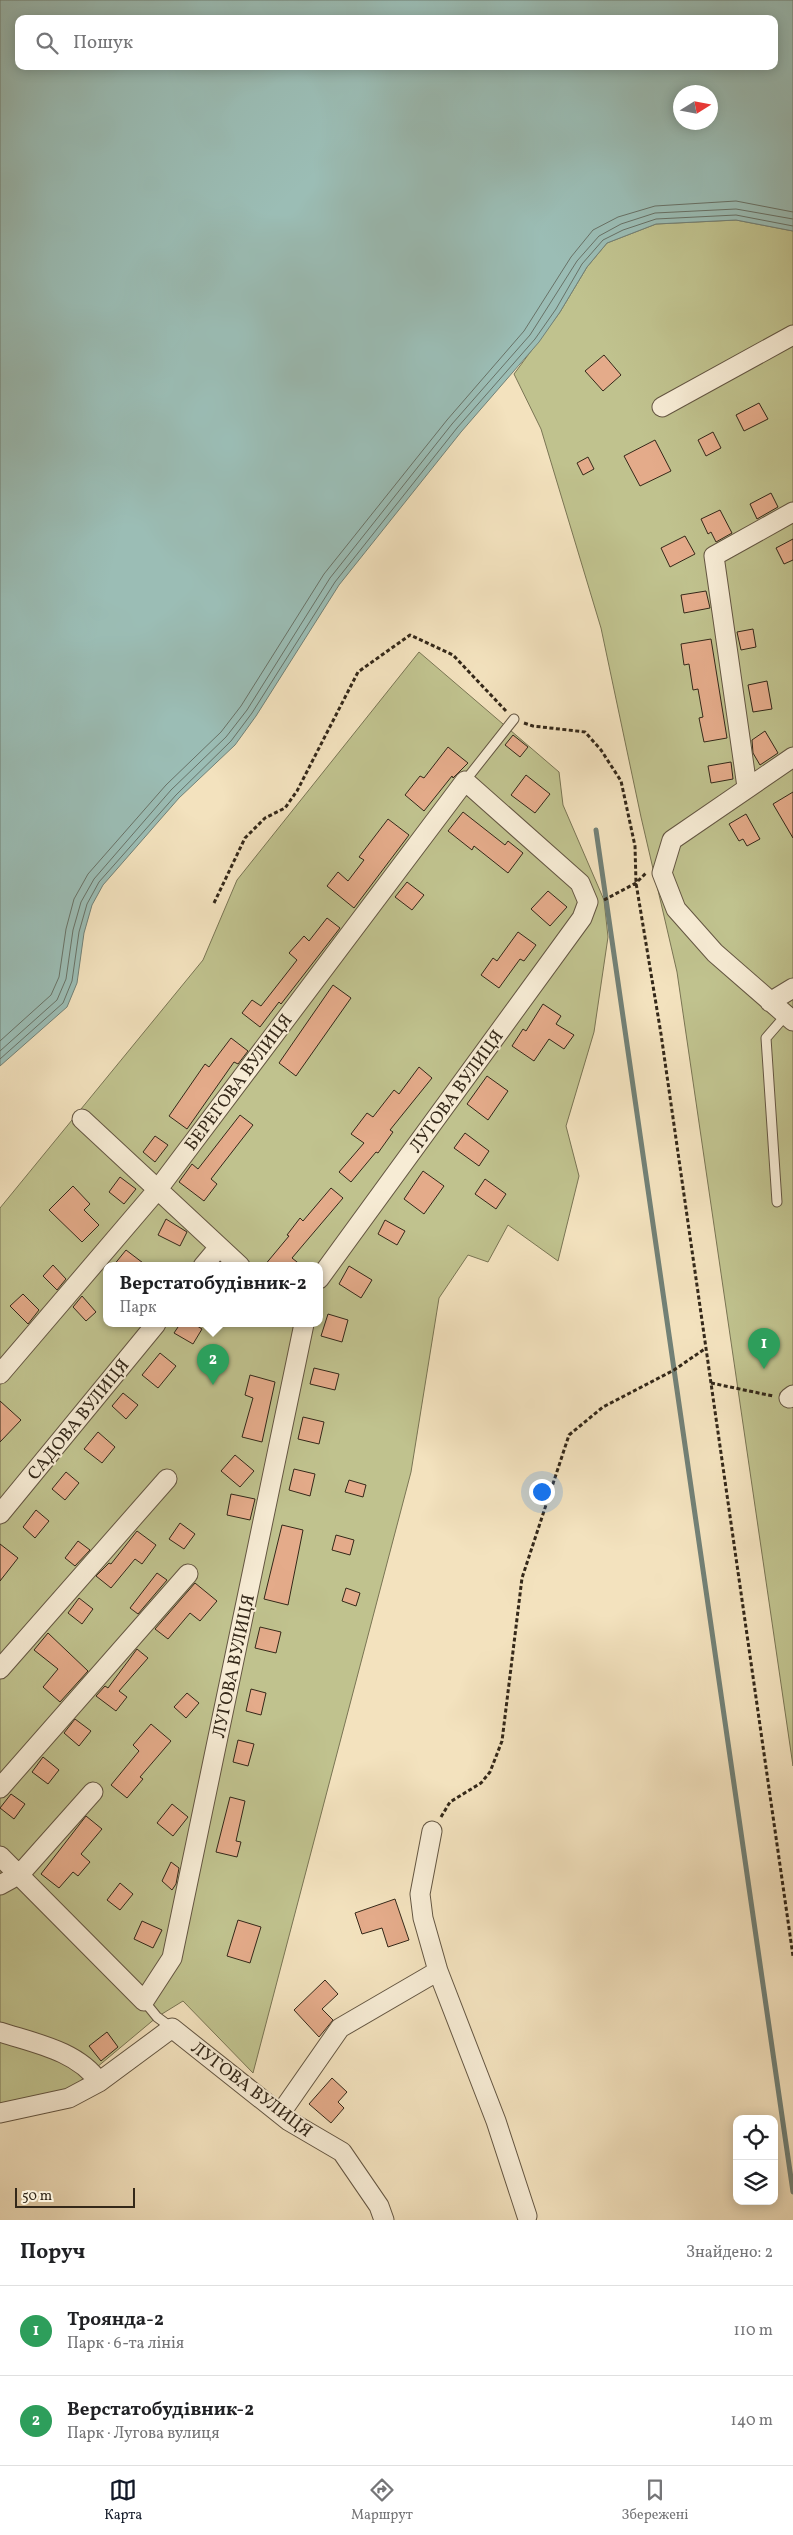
<!DOCTYPE html>
<html lang="uk">
<meta charset="utf-8">
<style>
:root{--surface:#fff;--page:#f6f6f6;--text:#202124;--muted:#757577;--line:#e0e0e0;--accent:#111827}
body{margin:0;font-family:Vollkorn,serif;background:var(--page);color:var(--text)}
.controls{position:absolute;right:15px;bottom:15px;display:grid;overflow:hidden;border-radius:10px;box-shadow:0 2px 12px #0003}
.controls button{width:45px;height:45px;display:grid;place-items:center;padding:0;border:0;border-bottom:1px solid var(--line);background:var(--surface);color:var(--text);font:25px sans-serif}
.compass{position:absolute;left:673px;top:85px;width:45px;height:45px;border-radius:50%;background:var(--surface);box-shadow:0 2px 12px #0003;rotate:79deg}
.scale{position:absolute;left:15px;bottom:12px;width:120px;box-sizing:border-box;padding-left:5px;border:2px solid #342819;border-top:0;font-size:14px;line-height:18px;white-space:nowrap;color:#342819;-webkit-text-stroke:4px #f7ecd5;paint-order:stroke}
.you{position:absolute;left:541px;top:1491px;width:18px;height:18px;margin:-12px;border:4px solid #fff;border-radius:50%;background:#1a73e8;box-shadow:0 0 0 8px #1a73e833}
.badge{display:grid;place-items:center;width:32px;height:32px;border-radius:50%;background:var(--accent);color:#fff;font-size:16px;font-weight:700}
.pin{position:absolute;translate:-50% -41px;filter:drop-shadow(0 1px 2px #0008)}
.pin::after{content:'';position:absolute;top:26px;width:18px;height:15px;background:inherit;clip-path:polygon(0 0,100% 0,50% 100%)}
.popup{position:absolute;left:103px;top:1262px;width:220px;height:65px;box-sizing:border-box;display:grid;place-content:center;border-radius:10px;background:var(--surface);filter:drop-shadow(0 1px 4px #0005);font-size:16px;white-space:nowrap;color:var(--muted)}
.popup b{font-size:19px;color:var(--text)}
.popup::after{content:'';position:absolute;left:50%;top:100%;margin-left:-10px;border:10px solid transparent;border-top-color:var(--surface)}
.list{margin:0;padding:0;list-style:none}
h2{display:flex;justify-content:space-between;align-items:center;height:65px;margin:0;padding:0 20px;font-size:21px}
h2 small{font-size:16px;font-weight:400;color:var(--muted)}
.list li{display:grid;grid-template-columns:32px 1fr auto;gap:15px;align-items:center;box-sizing:border-box;height:90px;padding:0 20px;border-top:1px solid var(--line)}
.list b{display:block;font-size:19px;white-space:nowrap}
.list p{margin:0;font-size:16px;white-space:nowrap;color:var(--muted)}
.list em{font-size:16px;font-style:normal;color:var(--muted)}
.icon{flex:none;width:28px;height:28px;fill:none;stroke:currentColor;stroke-width:2;stroke-linecap:round;stroke-linejoin:round}
.map{position:relative;flex:none;width:793px;height:2220px;overflow:hidden}
.search{position:absolute;background:var(--surface);box-shadow:0 2px 12px #0003;left:15px;right:15px;top:15px;height:55px;display:flex;align-items:center;gap:12px;box-sizing:border-box;padding:0 18px;border-radius:10px;color:var(--muted);font-size:19px}
.sheet{height:245px;background:var(--surface)}
nav{display:flex;justify-content:space-around;align-items:center;box-sizing:border-box;height:70px;border-top:1px solid var(--line);background:var(--surface);font-size:14px;color:var(--muted)}
nav a{display:grid;justify-items:center;gap:2px}
nav .on{color:var(--accent)}
.map>svg:first-child{display:block}
.green{fill:#c0c28e;stroke:#7a7554;fill-rule:evenodd}
.water{fill:#9bbdb5;stroke:#728177;fill-rule:evenodd}
.lines{fill:none;stroke-linecap:round;stroke-linejoin:round}
.shore{stroke:#687267;stroke-width:1}
.stream{stroke:#728177;stroke-width:5}
.building{fill:#e4ab8a;stroke:#342819}
.service-casing{stroke:#645642;stroke-width:11}
.minor-casing{stroke:#645642;stroke-width:21}
.path{stroke:#342819;stroke-width:3;stroke-dasharray:4 2.5;stroke-linecap:butt}
.service{stroke:#f7ecd5;stroke-width:9}
.minor{stroke:#f7ecd5;stroke-width:19}
.labels{text-anchor:middle;stroke-width:4;stroke-linejoin:round;paint-order:stroke}
.street-label{font-size:18px;fill:#342819;stroke:#f7ecd5}
</style>
<div class="map">
<svg width="793" height="2220" viewBox="0 0 793 2220">
<rect width="100%" height="100%" fill="#f3e2be"/>
<filter id="stains"><feTurbulence type="fractalNoise" baseFrequency=".004" numOctaves="4"/><feColorMatrix values="0 0 0 0 .2 0 0 0 0 .09 0 0 0 0 .02 0 0 0 .5 -.17"/></filter>
<radialGradient id="worn" r=".72"><stop offset=".6" stop-color="#630" stop-opacity="0"/><stop offset="1" stop-color="#630" stop-opacity=".3"/></radialGradient>
<path class="green" d="M736,220L793,231V1766L677,972L641,817L601,628L541,429L514,374L560,312L587,267L607,243L656,224Z
M419,652L559,772L563,805L604,900L608,937L594,1032L566,1126L579,1176L558,1261L508,1225L488,1262L468,1255L439,1298L411,1472L253,2073L183,2001L157,2017L72,2088L0,2107V1208L203,960L237,880ZM107,1266H319V1324H107Z"/>
<path class="water" d="M0,0H793V231L736,220L656,224L607,243L587,267L560,312L539,342L461,432L339,585L256,716L235,745L179,798L103,885L92,905L84,933L77,983L67,1007L0,1066ZM19,19H774V66H19ZM680,92H710V122H680Z"/>
<g class="lines">
<path class="shore" d="M0,1041L51,995L59,977L66,929L74,899L88,874L166,785L221,732L241,706L324,574L447,420L524,331L571,257L593,230L618,217L655,206L736,201L793,212
M0,1051L57,1000L66,979L73,930L81,902L94,879L171,790L226,737L247,710L330,578L452,424L530,335L577,261L599,236L621,224L655,213L736,209L793,219
M0,1059L63,1003L72,981L79,932L87,904L99,882L176,795L231,741L252,713L335,582L457,428L535,339L556,309L582,264L603,240L623,230L656,219L736,215L793,226"/>
<path class="stream" d="M596,830L793,2192"/>
</g>
<path class="building" d="M604,355L621,375L603,391L585,371Z
M759,403L768,419L744,431L736,415Z
M713,432L721,448L706,456L698,440Z
M655,440L671,471L640,486L624,456Z
M588,457L594,469L583,475L577,463Z
M771,493L778,507L757,519L750,504Z
M720,510L732,533L716,542L711,532L708,534L701,519Z
M685,536L695,554L670,567L661,548Z
M793,539V560L784,564L776,548Z
M706,591L710,608L684,613L681,595Z
M753,629L756,647L741,650L737,632Z
M711,639L727,738L704,742L699,718L703,717L698,689L693,690L689,664L684,665L681,644Z
M767,681L772,709L753,712L748,685Z
M765,731L778,753L760,765L753,753L752,740Z
M513,735L528,747L520,757L505,745Z
M448,747L468,763L453,778L452,776L424,811L405,795L420,776L424,778Z
M731,762L733,779L711,783L708,766Z
M526,775L550,794L535,813L511,795Z
M793,792V838L773,804Z
M463,812L505,845L508,841L523,853L508,873L474,846L472,850L448,831Z
M746,814L760,839L747,846L743,839L739,841L729,824Z
M388,819L409,835L354,908L327,886L338,872L348,881L364,860L359,857Z
M407,882L424,895L412,910L395,897Z
M548,891L567,907L550,926L531,909Z
M327,918L340,928L281,1004L279,1002L260,1027L242,1013L252,1000L261,1006L297,960L289,953L304,936L309,941Z
M518,932L536,945L524,961L520,959L499,988L481,975L493,958L497,961Z
M333,985L351,998L296,1076L279,1063Z
M543,1004L561,1016L556,1024L574,1035L564,1049L549,1039L534,1061L512,1046L523,1029L526,1031Z
M231,1038L248,1051L238,1064L234,1062L187,1129L169,1116L205,1064L209,1067Z
M419,1067L432,1078L390,1130L393,1132L378,1153L376,1152L351,1182L339,1172L364,1143L351,1134L367,1113L373,1117L394,1090L399,1094Z
M487,1076L508,1091L488,1120L467,1104Z
M240,1115L253,1125L211,1179L217,1184L204,1201L179,1182L192,1164L198,1169Z
M465,1133L489,1151L479,1166L454,1148Z
M155,1136L168,1145L155,1162L143,1152Z
M423,1171L444,1186L424,1214L404,1199Z
M120,1177L136,1189L124,1204L109,1192Z
M485,1179L506,1194L496,1209L475,1194Z
M73,1186L90,1204L84,1210L99,1225L82,1242L49,1210Z
M331,1188L343,1198L292,1258L302,1266H264L289,1236L287,1235L300,1218L303,1221Z
M166,1219L187,1232L180,1246L158,1235Z
M385,1220L405,1231L397,1245L378,1234Z
M126,1250L147,1266H113Z
M53,1265L66,1279L57,1290L43,1276Z
M349,1266L372,1280L361,1298L339,1284Z
M23,1294L39,1310L28,1324L10,1306Z
M82,1296L96,1312L86,1321L73,1307Z
M328,1314L348,1320L342,1342L321,1336Z
M180,1324H194L202,1329L193,1344L174,1333Z
M160,1353L176,1366L158,1388L142,1375Z
M314,1368L339,1374L335,1390L310,1384Z
M250,1375L275,1382L262,1442L242,1437L253,1398L245,1395Z
M123,1393L138,1405L126,1419L112,1406Z
M0,1401L21,1420L0,1442Z
M303,1417L324,1422L319,1444L298,1439Z
M98,1432L115,1447L102,1463L84,1449Z
M235,1455L254,1471L240,1487L221,1471Z
M294,1469L315,1474L310,1496L289,1490Z
M66,1472L79,1483L65,1500L52,1489Z
M349,1480L366,1485L363,1497L345,1492Z
M231,1494L255,1499L250,1520L227,1515Z
M36,1510L49,1521L35,1538L23,1527Z
M180,1523L195,1534L184,1549L169,1539Z
M282,1525L303,1530L288,1605L264,1599Z
M137,1531L156,1545L142,1564L135,1559L111,1588L96,1576L109,1563L111,1564Z
M336,1535L354,1540L350,1555L332,1550Z
M78,1541L90,1550L75,1566L65,1558Z
M0,1544L18,1558L0,1581Z
M157,1573L167,1580L138,1614L130,1608Z
M195,1583L217,1601L200,1621L190,1613L168,1639L155,1629Z
M346,1588L360,1593L356,1606L342,1601Z
M79,1598L93,1609L82,1624L68,1613Z
M260,1627L281,1632L276,1653L255,1648Z
M48,1633L88,1671L60,1702L43,1687L58,1669L34,1650Z
M137,1649L148,1658L119,1691L127,1697L116,1711L96,1696L105,1686L108,1688Z
M251,1689L266,1693L261,1715L246,1711Z
M187,1693L199,1703L186,1718L174,1707Z
M75,1719L91,1731L79,1746L64,1733Z
M151,1724L171,1741L140,1777L143,1779L127,1798L111,1785L139,1751L133,1745Z
M238,1740L254,1744L248,1766L233,1762Z
M43,1757L59,1770L48,1784L32,1772Z
M11,1794L25,1804L14,1819L0,1808Z
M230,1797L245,1801L236,1841L241,1842L237,1857L216,1852Z
M172,1804L188,1817L173,1836L157,1823Z
M86,1816L102,1829L81,1854L90,1862L78,1876L73,1872L59,1888L41,1874Z
M171,1862L179,1868L176,1884L172,1890L162,1881Z
M120,1883L133,1894L120,1910L107,1900Z
M395,1899L409,1940L388,1947L382,1928L362,1934L355,1913Z
M238,1920L261,1927L250,1963L227,1956Z
M142,1921L162,1930L153,1948L134,1939Z
M325,1980L338,1994L322,2009L333,2020L319,2037L294,2010Z
M107,2032L118,2047L101,2061L89,2046Z
M332,2078L347,2092L338,2102L344,2108L331,2123L309,2104Z"/>
<g class="lines">
<g class="service-casing">
<path id="service" d="M465,781L514,719
M777,1202L766,1038L786,1015
M144,2001L157,2017L172,2028"/>
</g>
<g class="minor-casing">
<path id="minor" d="M662,407L793,335
M793,757L672,840L662,873L676,909L715,953L793,1021
M747,787L714,556L793,512
M770,1002L793,988
M82,1119L240,1266
M203,1266L219,1247
M0,1374L158,1189L465,781L580,883L588,902L582,918L319,1279
M789,1398L793,1395
M0,1514L156,1324
M0,1669L167,1479
M0,1788L188,1574
M0,1856L144,2001L172,1958L304,1324
M0,1885L20,1874L93,1792
M438,1971L496,2121L527,2216
M0,2032C34,2043 78,2051 99,2082
M0,2113L69,2098L99,2082L172,2028L289,2121L342,2152L379,2206L384,2220
M280,2114L340,2028L438,1971L423,1918L420,1894L432,1831"/>
</g>
<path class="path" d="M524,723L533,726L585,732L601,750L621,781L635,846L636,883L661,1034L793,1956
M604,900L636,883L646,873
M214,903L245,838L265,818L285,808L297,791L358,672L410,635L453,655L506,711
M711,1383L773,1396
M441,1817L450,1802L481,1783L490,1772L502,1741L522,1578L569,1435L603,1407L674,1370L706,1348"/>
<use href="#service" class="service"/>
<use href="#minor" class="minor"/>
</g>
<g class="labels">
<g class="street-label">
<text transform="translate(238 1082) rotate(-53)" y="6">БЕРЕГОВА ВУЛИЦЯ</text>
<text transform="translate(456 1091) rotate(-54)" y="6">ЛУГОВА ВУЛИЦЯ</text>
<text transform="translate(78 1419) rotate(-51)" y="6">САДОВА ВУЛИЦЯ</text>
<text transform="translate(233 1666) rotate(-78)" y="6">ЛУГОВА ВУЛИЦЯ</text>
<text transform="translate(252 2089) rotate(37)" y="6">ЛУГОВА ВУЛИЦЯ</text>
</g>
</g>
<rect width="100%" height="100%" filter="url(#stains)"/>
<rect width="100%" height="100%" fill="url(#worn)"/>
</svg>
<div class="controls">
<button><svg class="icon" aria-label="locate" viewBox="0 0 24 24"><circle cx="12" cy="12" r="6"/><path d="M12 2v4M12 18v4M2 12h4M18 12h4"/></svg></button>
<button><svg class="icon" aria-label="layers" viewBox="0 0 24 24"><path d="M12 4l9 5-9 5-9-5zM3 14l9 5 9-5"/></svg></button>
</div>
<svg class="compass" viewBox="-18 -18 36 36"><path d="M0-13l5 13h-10z" fill="#e53935"/><path d="M0 13l5-13h-10z" fill="#757577"/></svg>
<div class="scale">50 m</div>
<div class="you"></div>
<div class="pin badge" style="left:764px;top:1369px;background:#2e9e5b">1</div>
<div class="pin badge" style="left:213px;top:1385px;background:#2e9e5b">2</div>
<div class="popup"><b>Верстатобудівник-2</b>Парк</div>
<div class="search"><svg class="icon" aria-label="search" viewBox="0 0 24 24"><circle cx="10" cy="10" r="6"/><path d="M15 15l6 6"/></svg>Пошук</div>
</div>
<section class="sheet">
<h2>Поруч<small>Знайдено: 2</small></h2>
<ul class="list">
<li><span class="badge" style="background:#2e9e5b">1</span><div><b>Троянда-2</b><p>Парк · 6-та лінія</p></div><em>110 m</em></li>
<li><span class="badge" style="background:#2e9e5b">2</span><div><b>Верстатобудівник-2</b><p>Парк · Лугова вулиця</p></div><em>140 m</em></li>
</ul>
</section>
<nav>
<a class="on"><svg class="icon" aria-label="map" viewBox="0 0 24 24"><path d="M3 6l6-2 6 2 6-2v14l-6 2-6-2-6 2zM9 4v14M15 6v14"/></svg>Карта</a>
<a><svg class="icon" aria-label="directions" viewBox="0 0 24 24"><path d="M12 3l9 9-9 9-9-9zM9 14v-3h6M13 9l2 2-2 2"/></svg>Маршрут</a>
<a><svg class="icon" aria-label="saved" viewBox="0 0 24 24"><path d="M7 4h10v16l-5-4-5 4z"/></svg>Збережені</a>
</nav>
